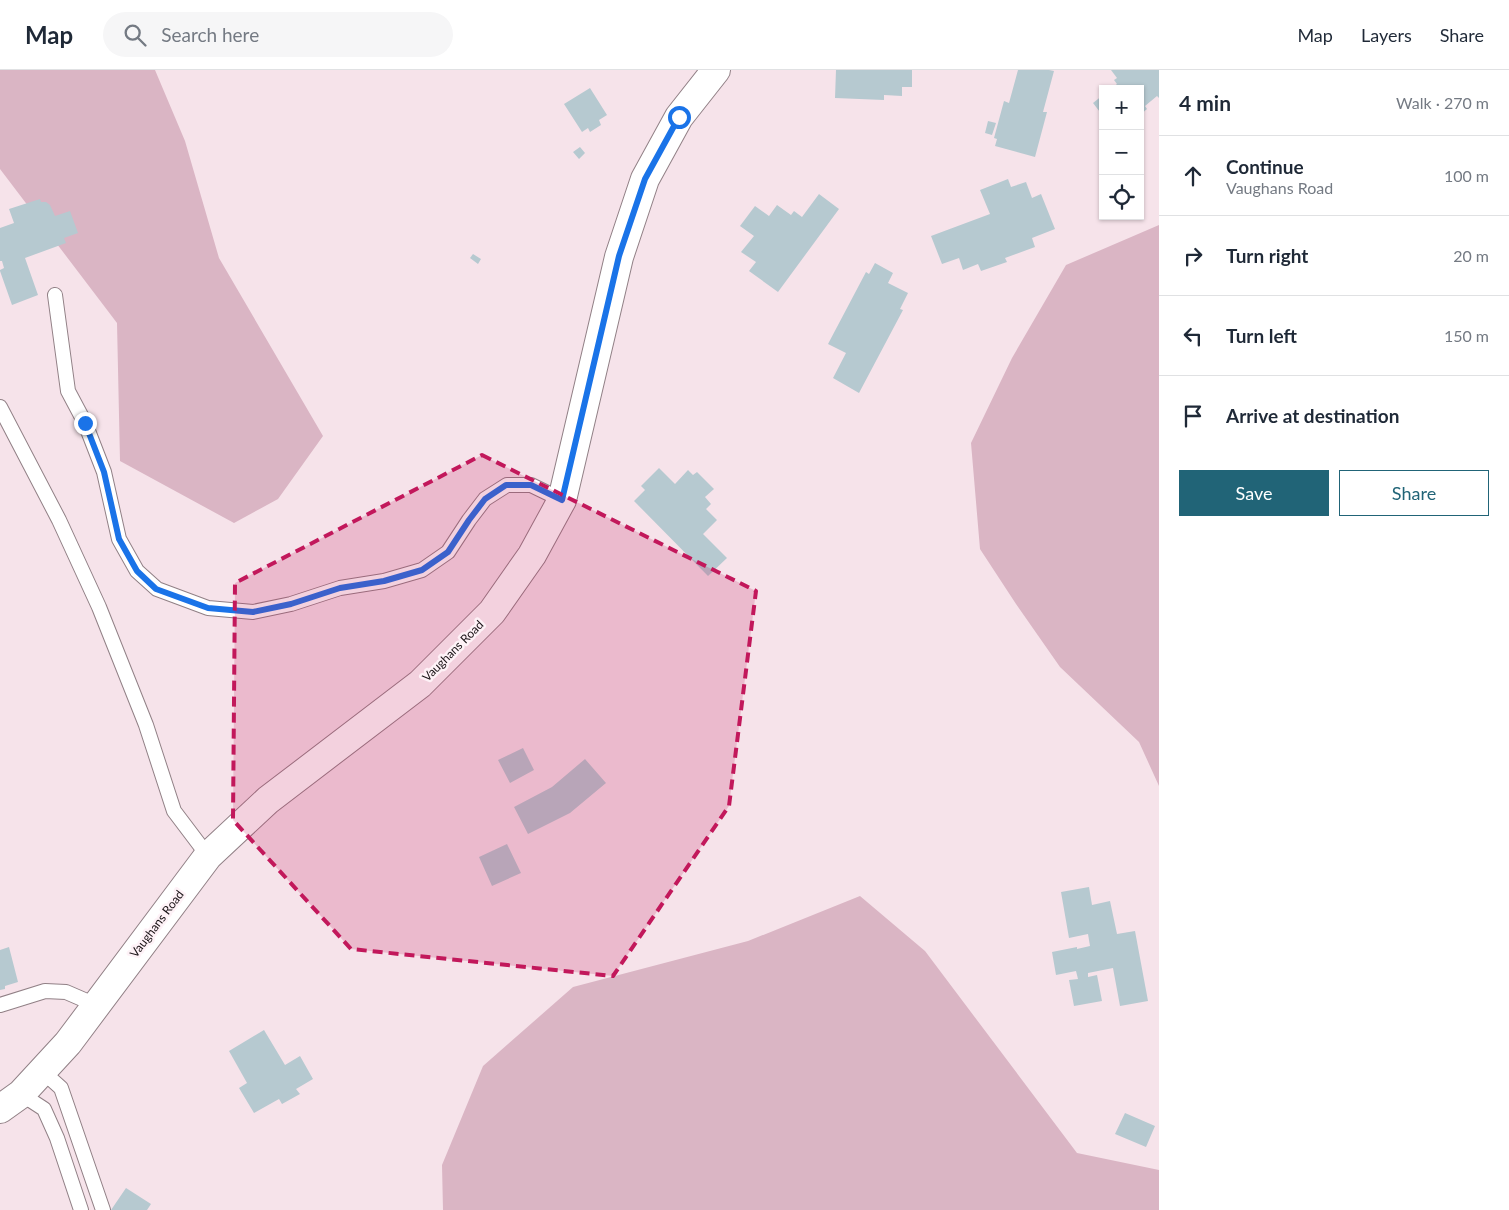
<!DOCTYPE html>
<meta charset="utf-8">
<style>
:root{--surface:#fff;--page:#f6f6f7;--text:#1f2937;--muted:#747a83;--line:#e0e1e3;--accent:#216477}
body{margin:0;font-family:Lato,sans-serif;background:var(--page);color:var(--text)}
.controls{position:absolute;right:15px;top:15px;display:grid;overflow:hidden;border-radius:0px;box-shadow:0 1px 4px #0004}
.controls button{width:45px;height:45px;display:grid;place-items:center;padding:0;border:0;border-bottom:1px solid var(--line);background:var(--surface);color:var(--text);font:25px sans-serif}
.stop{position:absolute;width:15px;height:15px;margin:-11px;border:4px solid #1a73e8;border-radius:50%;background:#fff}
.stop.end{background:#1a73e8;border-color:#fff;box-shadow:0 1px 5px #0008}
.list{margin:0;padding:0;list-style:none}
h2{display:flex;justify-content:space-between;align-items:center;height:65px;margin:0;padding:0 20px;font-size:21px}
h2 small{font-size:16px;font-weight:400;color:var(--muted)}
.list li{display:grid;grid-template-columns:32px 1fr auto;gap:15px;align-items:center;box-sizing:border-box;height:80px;padding:0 20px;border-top:1px solid var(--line)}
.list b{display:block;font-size:19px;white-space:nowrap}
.list p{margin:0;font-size:16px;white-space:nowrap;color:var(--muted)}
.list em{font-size:16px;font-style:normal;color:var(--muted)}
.actions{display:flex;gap:10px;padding:15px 20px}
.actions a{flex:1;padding:11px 0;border:1px solid var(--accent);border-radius:0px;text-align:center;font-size:18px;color:var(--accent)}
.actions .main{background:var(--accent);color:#fff}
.icon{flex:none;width:28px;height:28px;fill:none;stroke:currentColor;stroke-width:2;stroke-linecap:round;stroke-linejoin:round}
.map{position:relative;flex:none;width:1159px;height:1140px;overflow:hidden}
header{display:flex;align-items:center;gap:30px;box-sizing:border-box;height:70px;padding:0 25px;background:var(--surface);border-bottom:1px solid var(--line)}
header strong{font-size:24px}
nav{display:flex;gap:28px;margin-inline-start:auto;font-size:18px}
.search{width:350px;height:45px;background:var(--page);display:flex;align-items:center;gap:12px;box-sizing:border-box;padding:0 18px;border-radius:28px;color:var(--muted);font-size:19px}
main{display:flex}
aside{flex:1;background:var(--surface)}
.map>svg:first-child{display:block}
.green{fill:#dab5c4}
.building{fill:#b6c9d0}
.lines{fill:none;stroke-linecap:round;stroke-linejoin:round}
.service-casing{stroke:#918086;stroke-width:16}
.minor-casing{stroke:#918086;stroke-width:30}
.service{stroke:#fff;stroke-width:14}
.minor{stroke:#fff;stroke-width:28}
.route{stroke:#1a73e8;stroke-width:6}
.marked{fill:#c2185b;fill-opacity:0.2;stroke:#c2185b;stroke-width:4;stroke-dasharray:10 6;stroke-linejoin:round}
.labels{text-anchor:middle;stroke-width:5;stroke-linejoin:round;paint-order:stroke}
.street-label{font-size:12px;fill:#191215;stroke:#fef2f7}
</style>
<header>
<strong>Map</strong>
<div class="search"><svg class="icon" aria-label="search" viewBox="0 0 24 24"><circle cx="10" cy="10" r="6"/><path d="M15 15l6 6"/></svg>Search here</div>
<nav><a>Map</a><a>Layers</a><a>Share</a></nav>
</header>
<main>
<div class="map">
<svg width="1159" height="1140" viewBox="0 0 1159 1140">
<rect width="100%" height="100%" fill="#f6e3ea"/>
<path class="green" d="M0,0H155L185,71L219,188L323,366L278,429L234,453L120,391L117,253L0,99Z
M1159,155V716L1139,672L1060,597L1016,534L980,479L971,373L1012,288L1066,195Z
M860,826L925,881L1077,1083L1159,1100V1140H443L442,1095L483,996L573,917L748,871Z"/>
<path class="building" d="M836,0H912V17H902V26L884,25V30L835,28Z
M1018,0H1049L1054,1L1043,42H1047L1035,87L995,76L997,69L994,68L1004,31L1009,33Z
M1111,0H1159V28L1157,26L1145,36L1147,39L1140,45V19H1111L1117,14L1114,10L1117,8Z
M590,18L607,45L599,50L601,55L590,62L588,58L582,62L564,34Z
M1103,25V46L1093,33Z
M988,51L996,53L992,65L985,63Z
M580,77L585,83L579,89L573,82Z
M1008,109L1011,117L1026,112L1032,128L1041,124L1055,159L1032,168L1035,177L1005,188L1007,192L981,201L978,194L963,200L959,188L942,194L931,166L990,144L980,120Z
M819,124L839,139L778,222L749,201L756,192L741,182L754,166L740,156L755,136L769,146L777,135L791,145L794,141L802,147Z
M40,129L41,132H46L50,135L55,146L70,141L78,163L64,168L66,173L25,188L38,225L12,235L0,201V200L4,198L2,191H0V158L14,153L9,139Z
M473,184L481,189L478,194L470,188Z
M875,193L893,203L888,213L908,223L900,239L903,240L859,323L833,308L846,283L828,274L866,202L869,204Z
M659,398L675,414L688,400L693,405L697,402L714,419L705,427L711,434L706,439L717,450L703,464L727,488L708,506L634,431L645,420L641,416Z
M523,678L534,700L510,713L498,690Z
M585,689L606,713L570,743L528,764L514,737L552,717Z
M507,774L521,803L492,816L479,787Z
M1089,817L1092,835L1110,831L1117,864L1135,861L1148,931L1120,936L1113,898L1088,903V907L1097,905L1102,931L1074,936L1069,910L1078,909L1076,901L1056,905L1052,882L1077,877V879L1090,876L1088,864L1069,868L1061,822Z
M9,877L18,912L5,916V919L0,920V880Z
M264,960L285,995L300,986L313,1009L296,1019L300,1024L282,1034L279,1029L254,1043L239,1018L247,1013L229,981Z
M1125,1043L1155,1056L1146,1077L1115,1064Z
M126,1118L151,1134L147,1140H111Z"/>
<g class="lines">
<g class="service-casing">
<path id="service" d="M55,225L68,321L85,353L104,402L119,469L137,501L157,519L208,538L253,542L291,534L340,518L384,511L422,500L448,482L469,450L485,429L507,415H531L562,430
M0,337L59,450L99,537L146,655L174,741L208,786
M0,935L45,921L66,922L96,935
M41,1000L61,1018L103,1140
M21,1024L44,1039L57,1068L81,1140"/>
</g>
<g class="minor-casing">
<path id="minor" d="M0,1039L21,1024L68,973L208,786L268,730L420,614L492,542L532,485L562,430L619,187L645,109L679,47L716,0"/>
</g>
<use href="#service" class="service"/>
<use href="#minor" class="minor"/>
</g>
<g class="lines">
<path class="route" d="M85,353L104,402L119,469L137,501L156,519L208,538L253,542L291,534L340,518L384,511L422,500L448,482L469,450L485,429L506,415H531L562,430L619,186L645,109L679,47"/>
</g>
<path class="marked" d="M482,385L756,521L729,736L613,906L351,879L233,750L235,513Z"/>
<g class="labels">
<g class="street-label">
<text transform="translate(453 581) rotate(-45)" y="4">Vaughans Road</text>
<text transform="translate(157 854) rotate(-53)" y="4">Vaughans Road</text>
</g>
</g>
</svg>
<div class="controls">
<button>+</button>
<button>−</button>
<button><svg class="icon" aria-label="locate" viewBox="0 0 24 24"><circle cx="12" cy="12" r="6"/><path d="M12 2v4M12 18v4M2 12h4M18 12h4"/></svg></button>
</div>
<div class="stop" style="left:679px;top:47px"></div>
<div class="stop end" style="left:85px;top:353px"></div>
</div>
<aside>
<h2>4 min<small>Walk · 270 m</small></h2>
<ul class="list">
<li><svg class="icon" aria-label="ahead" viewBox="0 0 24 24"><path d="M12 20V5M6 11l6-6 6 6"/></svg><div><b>Continue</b><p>Vaughans Road</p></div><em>100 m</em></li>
<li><svg class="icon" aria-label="right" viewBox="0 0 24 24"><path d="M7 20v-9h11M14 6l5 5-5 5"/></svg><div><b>Turn right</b></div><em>20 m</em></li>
<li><svg class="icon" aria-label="left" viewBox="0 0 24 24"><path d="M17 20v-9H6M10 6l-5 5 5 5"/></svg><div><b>Turn left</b></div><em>150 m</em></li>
<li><svg class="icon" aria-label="arrive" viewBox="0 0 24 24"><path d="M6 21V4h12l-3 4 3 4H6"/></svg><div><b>Arrive at destination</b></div></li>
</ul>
<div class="actions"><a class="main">Save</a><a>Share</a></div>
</aside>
</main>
